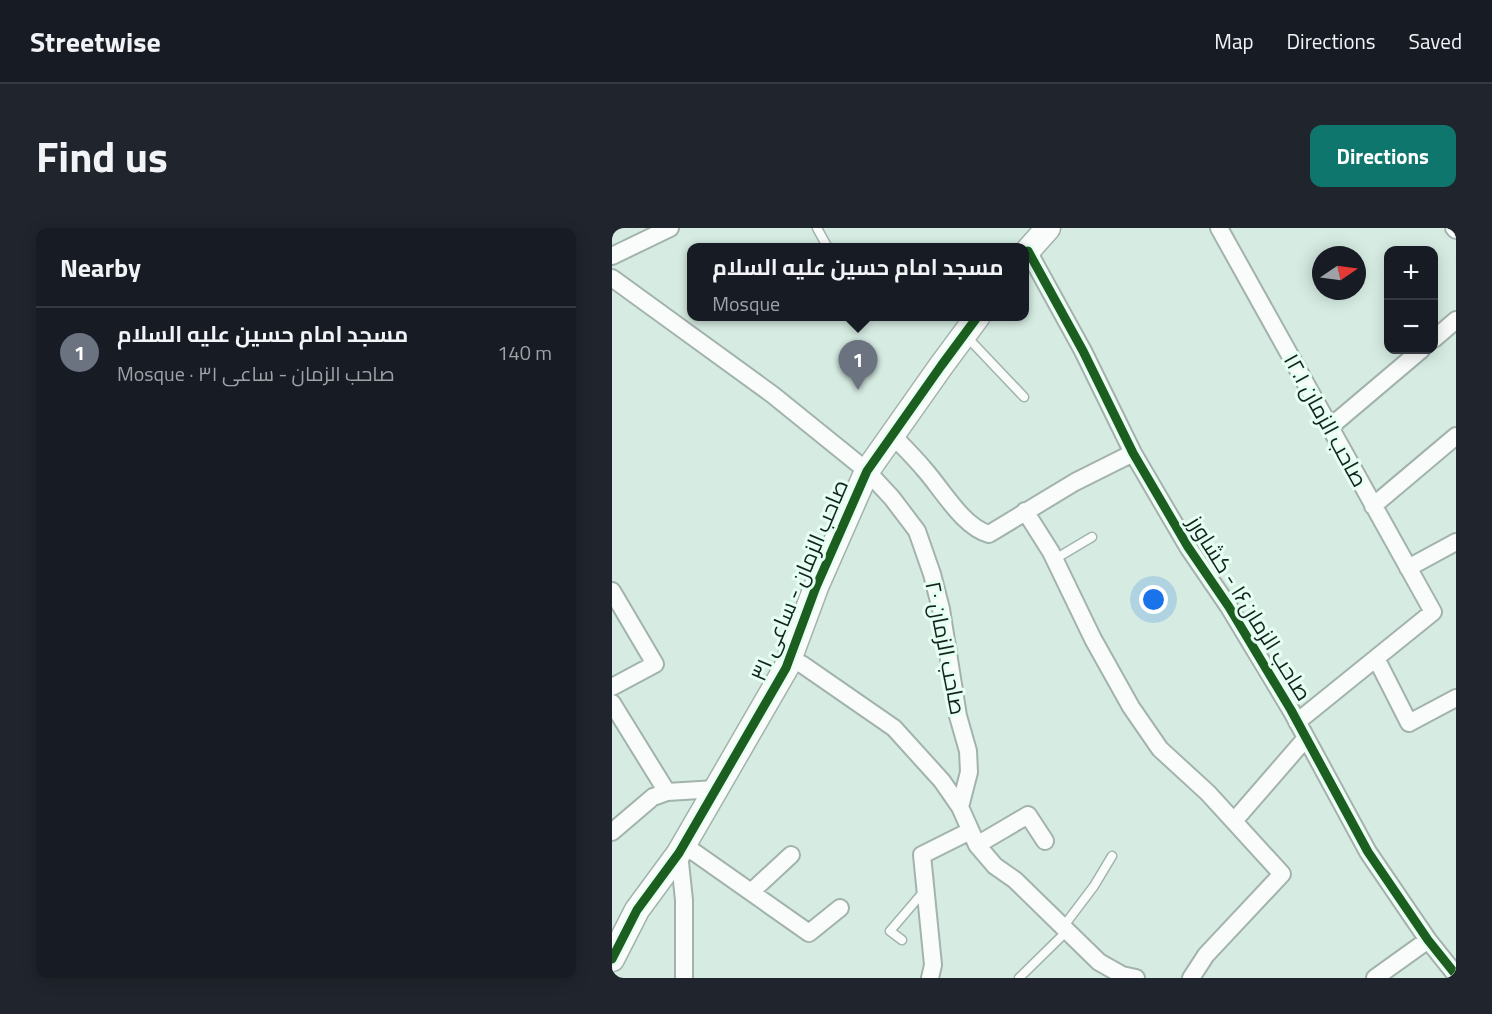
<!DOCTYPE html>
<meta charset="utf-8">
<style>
:root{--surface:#171b24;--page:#20242c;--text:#f1f3f6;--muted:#9ea1a6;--line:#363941;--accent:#0f766e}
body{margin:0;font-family:"Titillium Web",Cairo,sans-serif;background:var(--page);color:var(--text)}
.controls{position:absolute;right:18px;top:18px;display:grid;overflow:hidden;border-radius:12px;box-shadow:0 3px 15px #0003}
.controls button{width:54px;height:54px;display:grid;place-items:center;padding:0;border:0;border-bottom:2px solid var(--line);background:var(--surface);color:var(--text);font:30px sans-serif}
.compass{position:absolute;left:700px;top:18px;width:54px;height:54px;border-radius:50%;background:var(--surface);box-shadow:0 3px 15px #0003;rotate:77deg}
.you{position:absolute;left:542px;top:372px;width:21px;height:21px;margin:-15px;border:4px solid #fff;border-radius:50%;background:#1a73e8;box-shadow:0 0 0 9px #1a73e833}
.badge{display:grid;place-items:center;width:39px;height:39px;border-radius:50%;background:var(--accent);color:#fff;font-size:20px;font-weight:700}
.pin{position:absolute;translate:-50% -50px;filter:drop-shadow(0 2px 3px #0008)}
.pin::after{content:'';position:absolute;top:32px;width:21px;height:18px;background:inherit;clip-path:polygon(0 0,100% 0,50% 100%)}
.popup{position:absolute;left:75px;top:15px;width:342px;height:78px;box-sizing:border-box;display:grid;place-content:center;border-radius:12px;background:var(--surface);filter:drop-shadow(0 2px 4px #0005);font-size:20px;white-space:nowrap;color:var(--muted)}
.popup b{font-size:22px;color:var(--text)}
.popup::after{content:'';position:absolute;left:50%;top:100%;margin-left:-12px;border:12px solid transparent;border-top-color:var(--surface)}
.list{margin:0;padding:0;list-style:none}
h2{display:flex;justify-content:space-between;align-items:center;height:78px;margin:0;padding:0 24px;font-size:26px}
h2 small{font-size:20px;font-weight:400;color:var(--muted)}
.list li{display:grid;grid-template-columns:39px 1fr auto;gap:18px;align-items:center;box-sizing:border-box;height:90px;padding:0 24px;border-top:2px solid var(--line)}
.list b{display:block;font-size:22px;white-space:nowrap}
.list p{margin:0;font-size:20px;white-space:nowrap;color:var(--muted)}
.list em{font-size:20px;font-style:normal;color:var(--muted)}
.map{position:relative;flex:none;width:844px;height:750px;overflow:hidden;border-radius:12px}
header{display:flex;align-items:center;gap:36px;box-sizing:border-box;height:84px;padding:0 30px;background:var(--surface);border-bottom:2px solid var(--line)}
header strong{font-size:28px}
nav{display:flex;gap:33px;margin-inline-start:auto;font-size:21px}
.intro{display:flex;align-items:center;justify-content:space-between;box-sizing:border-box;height:144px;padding:0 36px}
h1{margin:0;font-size:42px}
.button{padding:15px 27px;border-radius:12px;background:var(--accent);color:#fff;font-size:21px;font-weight:700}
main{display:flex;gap:36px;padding:0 36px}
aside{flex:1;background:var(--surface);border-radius:12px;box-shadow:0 3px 15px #0003}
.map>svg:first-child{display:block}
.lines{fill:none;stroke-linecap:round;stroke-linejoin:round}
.lane-casing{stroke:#a2b3ac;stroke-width:11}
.street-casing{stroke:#a2b3ac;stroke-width:20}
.secondary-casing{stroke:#a2b3ac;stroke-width:27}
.lane{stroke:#f9fcfb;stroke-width:8}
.street{stroke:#f9fcfb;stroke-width:16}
.secondary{stroke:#f9fcfb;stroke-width:24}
.cycleway-casing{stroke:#e6fff3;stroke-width:13}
.cycleway{stroke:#1b5e20;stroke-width:9}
.labels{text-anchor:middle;stroke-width:6;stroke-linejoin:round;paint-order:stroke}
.street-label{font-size:22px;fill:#14231d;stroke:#e6fff3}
</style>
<header>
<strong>Streetwise</strong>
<nav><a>Map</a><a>Directions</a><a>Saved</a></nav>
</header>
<div class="intro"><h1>Find us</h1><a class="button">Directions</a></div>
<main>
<aside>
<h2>Nearby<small></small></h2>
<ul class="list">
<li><span class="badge" style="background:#6b7280">1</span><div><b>مسجد امام حسین علیه السلام</b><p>Mosque · صاحب الزمان - ساعی ۳۱</p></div><em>140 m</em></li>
</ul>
</aside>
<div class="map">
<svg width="844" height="750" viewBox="0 0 844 750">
<rect width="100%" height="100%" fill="#d6ece2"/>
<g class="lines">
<g class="lane-casing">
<path id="lane" d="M205,0L216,20
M355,109L412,169
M443,331L480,309
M451,699L482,658L500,628
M290,712L278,703L313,662
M407,750L455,703"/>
</g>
<g class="street-casing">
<path id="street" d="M607,0L821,384L685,494
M842,0L844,2
M416,23L471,123L521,225L576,319L617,379L679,482L756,624L816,712L844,747
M0,28L58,0
M0,50L161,167L255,243L280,270L305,303L320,346L329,381L346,488L356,523L357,544L348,579
M822,111L844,92
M718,199L809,122
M280,207C291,218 302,229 312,241C330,261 351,299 377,306L463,254L521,225
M761,278L844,208
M413,283L439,324L481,411L519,479L548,521L596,565L670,646L594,727L579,750
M796,340L844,314
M0,363L43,436L0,459
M177,430L191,437L282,500L330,553L348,579L365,617L383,638L403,652L487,734L510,747L524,750
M764,430L797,495L844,470
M0,475L55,564
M622,593L694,510
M0,604L41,569L55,564L104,561
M72,617L197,705L228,680
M365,617L416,587L433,613
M67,625L72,672V750
M139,664L179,627
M318,750L321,737L310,627L358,603
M763,750L816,712"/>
</g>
<g class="secondary-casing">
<path id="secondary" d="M412,27L436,0
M0,731L25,682L67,625L174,440L204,359L255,243L329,138L366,88"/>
</g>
<use href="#lane" class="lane"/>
<use href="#street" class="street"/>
<use href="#secondary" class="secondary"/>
<g class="cycleway-casing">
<path id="cycleway" d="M416,23L471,123L521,225L576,319L617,379L679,482L756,624L816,712L844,747
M0,731L25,682L67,625L174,440L204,359L255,243L329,138L366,88"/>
</g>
<use href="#cycleway" class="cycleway"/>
</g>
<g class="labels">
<g class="street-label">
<text transform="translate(714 192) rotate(61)" y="8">صاحب الزمان ۱۲.۱</text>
<text transform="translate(187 352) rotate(-67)" y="8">صاحب الزمان - ساعی ۳۱</text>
<text transform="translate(638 380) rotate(58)" y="8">صاحب الزمان۱۶ - کشاورز</text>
<text transform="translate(334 420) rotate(79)" y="8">صاحب الزمان ۲۰</text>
</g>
</g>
</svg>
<div class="controls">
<button>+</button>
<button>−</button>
</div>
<svg class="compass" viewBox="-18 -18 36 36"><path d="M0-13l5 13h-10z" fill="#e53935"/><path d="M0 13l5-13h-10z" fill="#9ea1a6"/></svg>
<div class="you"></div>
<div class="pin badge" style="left:246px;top:162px;background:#6b7280">1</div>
<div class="popup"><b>مسجد امام حسین علیه السلام</b>Mosque</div>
</div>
</main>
